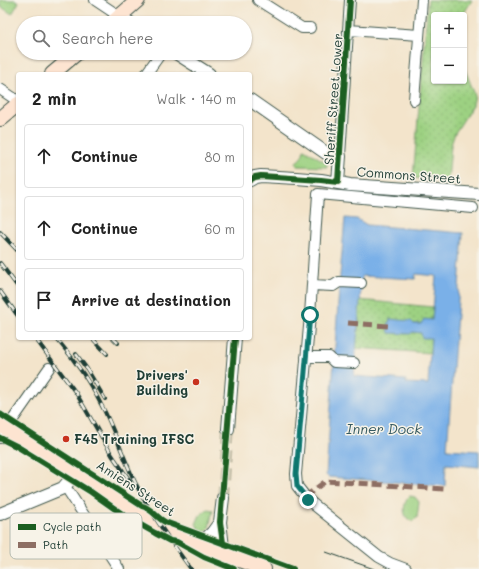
<!DOCTYPE html>
<meta charset="utf-8">
<style>
:root{--surface:#fff;--page:#f6f6f6;--text:#222;--muted:#767676;--line:#e0e0e0}
body{margin:0;font-family:Mali,sans-serif;background:var(--page);color:var(--text)}
.controls{position:absolute;right:12px;top:12px;display:grid;overflow:hidden;border-radius:4px;box-shadow:0 1px 3px #0004}
.controls button{width:36px;height:36px;display:grid;place-items:center;padding:0;border:0;border-bottom:1px solid var(--line);background:var(--surface);color:var(--text);font:20px sans-serif}
.stop{position:absolute;width:12px;height:12px;margin:-9px;border:3px solid #0f766e;border-radius:50%;background:#fff}
.stop.end{background:#0f766e;border-color:#fff;box-shadow:0 1px 4px #0008}
.list{margin:0;padding:0;list-style:none}
h2{display:flex;justify-content:space-between;align-items:center;height:52px;margin:0;padding:0 16px;font-size:17px}
h2 small{font-size:13px;font-weight:400;color:var(--muted)}
.list li{display:grid;grid-template-columns:26px 1fr auto;gap:12px;align-items:center;box-sizing:border-box;height:64px;margin:0 8px 8px;padding:0 8px;border:1px solid var(--line);border-radius:4px}
.list b{display:block;font-size:15px;white-space:nowrap}
.list em{font-size:13px;font-style:normal;color:var(--muted)}
.icon{flex:none;width:22px;height:22px;fill:none;stroke:currentColor;stroke-width:2;stroke-linecap:round;stroke-linejoin:round}
.map{position:relative;flex:none;width:479px;height:569px;overflow:hidden}
.search{position:absolute;background:var(--surface);box-shadow:0 1px 3px #0004;left:16px;top:16px;width:236px;height:44px;display:flex;align-items:center;gap:10px;box-sizing:border-box;padding:0 14px;border-radius:22px;color:var(--muted);font-size:15px}
.panel{position:absolute;background:var(--surface);box-shadow:0 1px 3px #0004;left:16px;top:72px;width:236px;height:268px;border-radius:4px}
.map>svg:first-child{display:block}
.grass{fill:#9dd182;stroke:#5e875b}
.park{fill:url(#park-dots);stroke:#5e875b}
.water{fill:#7ab0e8;stroke:#4c768e;fill-rule:evenodd}
.lines{fill:none;stroke-linecap:round;stroke-linejoin:round}
.tertiary-tunnel{stroke:#c9c3ad;stroke-width:12;stroke-dasharray:12 6;stroke-linecap:butt}
.minor-casing{stroke:#3f564b;stroke-width:12}
.tertiary-casing{stroke:#3f564b;stroke-width:14}
.secondary-casing{stroke:#3f564b;stroke-width:16}
.minor{stroke:#fff;stroke-width:10}
.tertiary{stroke:#fff;stroke-width:12}
.secondary{stroke:#fde4d1;stroke-width:14}
.tram{stroke:#1f3d34;stroke-width:1}
.rail-casing{stroke:#1f3d34;stroke-width:4}
.rail{stroke:#f7f3e8;stroke-width:2.5;stroke-dasharray:8;stroke-linecap:butt}
.quiet{stroke:#8d6e63;stroke-width:5;stroke-dasharray:10 5;stroke-linecap:butt}
.cycleway-casing{stroke:#f7f3e8;stroke-width:8}
.cycleway{stroke:#1b5e20;stroke-width:6}
.route{stroke:#0f766e;stroke-width:5}
.poi-dot{fill:#c8321e;stroke:#f7f3e8;stroke-width:1.5}
.labels{text-anchor:middle;stroke-width:3;stroke-linejoin:round;paint-order:stroke}
.street-label{font-size:13px;fill:#1f3d34;stroke:#f7f3e8}
.poi-label{font-size:13px;font-weight:bold;fill:#1f3d34;stroke:#f7f3e8;text-anchor:end}
.water-label{font-size:14px;font-style:italic;fill:#365a61;stroke:#f7f3e8}
.key{fill:#f7f3e8;stroke:#b6bcb2;stroke-width:1}
.key-label{font-size:11px;fill:#1f3d34}
</style>
<div class="map">
<svg width="479" height="569" viewBox="0 0 479 569">
<defs>
<pattern id="park-dots" width="8" height="8" patternUnits="userSpaceOnUse"><rect width="8" height="8" fill="#9dd182"/><path d="M2 2h.1M6 6h.1" fill="none" stroke="#87b471" stroke-width="1.8" stroke-linecap="round"/></pattern>
</defs>
<rect width="100%" height="100%" fill="#f7f3e8"/>
<filter id="ink" filterUnits="userSpaceOnUse"><feTurbulence type="fractalNoise" baseFrequency=".025" numOctaves="2"/><feDisplacementMap in="SourceGraphic" scale="8" xChannelSelector="R" yChannelSelector="G"/><feConvolveMatrix kernelMatrix="1 2 1 2 8 2 1 2 1" color-interpolation-filters="sRGB"/></filter>
<filter id="wash" filterUnits="userSpaceOnUse"><feTurbulence type="fractalNoise" baseFrequency=".012" numOctaves="4" result="noise"/><feDisplacementMap in="SourceGraphic" scale="16" xChannelSelector="R" yChannelSelector="G"/><feGaussianBlur stdDeviation="0.9" result="paint"/><feColorMatrix in="noise" values="0 0 0 0 0 0 0 0 0 0 0 0 0 0 0 0 0 1.4 0 .05"/><feComposite in="paint" operator="in"/></filter>
<g filter="url(#wash)">
<rect width="100%" height="100%" fill="#f3e4cb"/>
<path class="grass" d="M0,0H15L19,2L12,14L0,6Z
M304,149L327,163V167L297,166L296,162C301,159 303,155 304,149Z
M410,496L415,497L419,502L417,518L412,521C401,518 403,501 410,496Z
M208,509L213,510L209,528L206,532H201L196,524L200,515Z"/>
<path class="park" d="M428,0H472L463,15H434V81H464V67L475,95L473,105L455,133L451,145L448,181L413,178Z
M359,300L433,307L432,320L422,324L389,322V329L421,333L431,338L430,353L355,348L359,324Z"/>
<path class="water" d="M345,218L357,219L367,225L463,233L447,449L479,451V467L446,464L445,486L328,477L326,475L340,275ZM416,274L436,276L432,320L424,319L421,324H414L411,321L390,319C388,324 388,328 389,333L410,334L413,332L421,333L422,338H431L428,384L406,383V380L354,376L362,276L415,279Z"/>
</g>
<g filter="url(#ink)">
<g class="lines">
<path class="tertiary-tunnel" d="M223,498L228,429"/>
<g class="minor-casing">
<path id="minor" d="M95,0L119,16
M258,0L302,28H310
M349,30L419,35
M146,74L161,53
M0,89L18,101
M414,100L422,0
M340,156L350,0
M312,285L333,286L339,282L361,283
M306,357H329L334,362L354,363
M0,438L49,368
M65,487L69,492L119,569
M406,569L390,563L379,557L308,500L297,486L296,474L310,315L318,194L473,208"/>
</g>
<g class="tertiary-casing">
<path id="tertiary" d="M119,16L130,23
M176,53L209,74
M250,100L326,153L331,156H340L338,182
M250,180L255,177L261,176L296,178L321,180L350,185L479,194
M228,429L235,338
M223,498L220,522L224,555
M0,514L63,488L75,474
M199,545L212,533L220,522"/>
</g>
<g class="secondary-casing">
<path id="secondary" d="M112,23L138,0
M52,74L77,53
M0,119L18,104
M0,425L137,514L169,531L209,549L264,569"/>
</g>
<use href="#minor" class="minor"/>
<use href="#tertiary" class="tertiary"/>
<use href="#secondary" class="secondary"/>
<path class="tram" d="M326,552L374,569"/>
<g class="rail-casing">
<path id="rail" d="M0,232L18,251
M0,263L18,287
M0,291L18,316
M35,338L76,393L112,455L130,481
M56,338C75,360 92,385 105,412C116,435 124,459 135,482C150,513 171,542 191,569
M92,338L107,354
M113,338L118,343
M76,354L87,369L105,399"/>
</g>
<use href="#rail" class="rail"/>
<path class="quiet" d="M348,323L389,326
M308,500L310,493L326,481L445,489"/>
<g class="cycleway-casing">
<path id="cycleway" d="M250,180L255,177L261,176L321,180L338,182L350,0
M0,414L142,506C151,508 156,517 165,522L293,569
M0,438L18,447L91,492L125,516L155,533L170,541L177,542L204,557L234,569
M223,543L220,522L235,338"/>
</g>
<use href="#cycleway" class="cycleway"/>
</g>
</g>
<g class="lines" filter="url(#ink)">
<path class="route" d="M308,500L297,486L296,474L310,315"/>
</g>
<g class="poi-dot">
<circle cx="196" cy="382" r="4"/>
<circle cx="66" cy="439" r="4"/>
</g>
<g class="labels">
<g class="street-label">
<text transform="translate(333 99) rotate(-86)" y="5">Sheriff Street Lower</text>
<text transform="translate(409 175) rotate(4)" y="5">Commons Street</text>
<text transform="translate(136 488) rotate(33)" y="5">Amiens Street</text>
</g>
<g class="poi-label">
<text x="188" y="380">Drivers'<tspan x="188" dy="15">Building</tspan></text>
<text x="74" y="444" text-anchor="start">F45 Training IFSC</text>
</g>
<g class="water-label">
<text x="384" y="434">Inner Dock</text>
</g>
</g>
<rect x="10" y="513" width="132" height="46" rx="6" class="key"/>
<rect x="18" y="524" width="18" height="6" fill="#1b5e20"/>
<rect x="18" y="542" width="18" height="6" fill="#8d6e63"/>
<g class="key-label">
<text x="43" y="531">Cycle path</text>
<text x="43" y="549">Path</text>
</g>
</svg>
<div class="controls">
<button>+</button>
<button>−</button>
</div>
<div class="stop" style="left:310px;top:315px"></div>
<div class="stop end" style="left:308px;top:500px"></div>
<div class="search"><svg class="icon" aria-label="search" viewBox="0 0 24 24"><circle cx="10" cy="10" r="6"/><path d="M15 15l6 6"/></svg>Search here</div>
<section class="panel">
<h2>2 min<small>Walk · 140 m</small></h2>
<ul class="list">
<li><svg class="icon" aria-label="ahead" viewBox="0 0 24 24"><path d="M12 20V5M6 11l6-6 6 6"/></svg><div><b>Continue</b></div><em>80 m</em></li>
<li><svg class="icon" aria-label="ahead" viewBox="0 0 24 24"><path d="M12 20V5M6 11l6-6 6 6"/></svg><div><b>Continue</b></div><em>60 m</em></li>
<li><svg class="icon" aria-label="arrive" viewBox="0 0 24 24"><path d="M6 21V4h12l-3 4 3 4H6"/></svg><div><b>Arrive at destination</b></div></li>
</ul>
</section>
</div>
